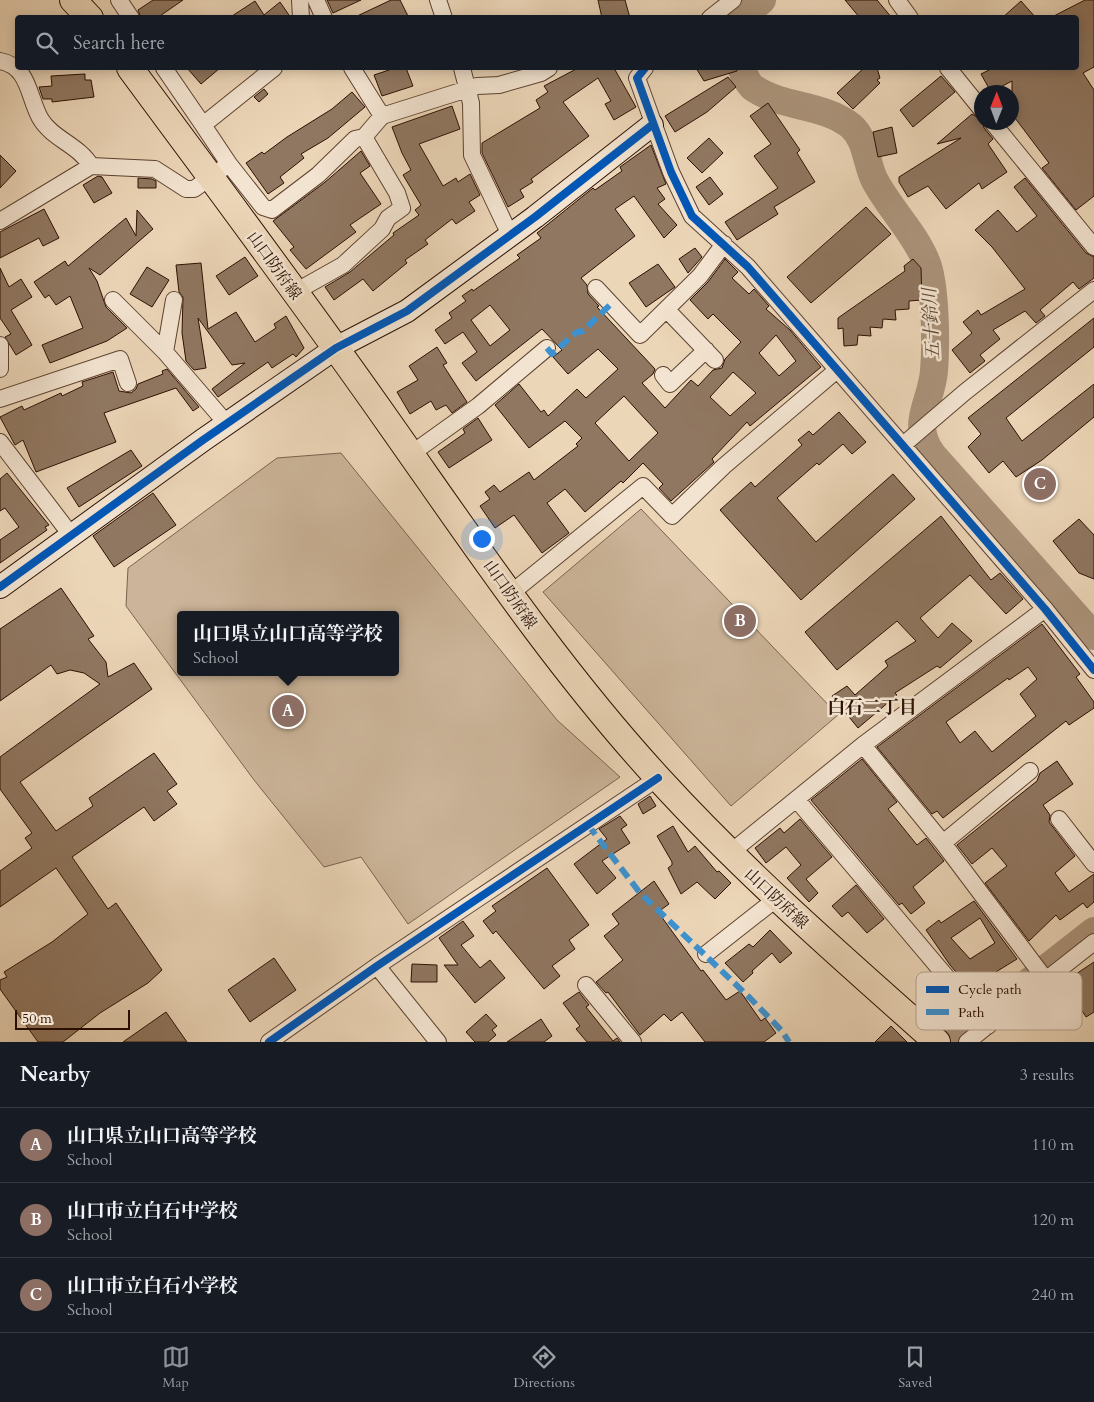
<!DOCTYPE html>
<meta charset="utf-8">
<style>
:root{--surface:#171b24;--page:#242831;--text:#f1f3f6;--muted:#9ea1a6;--line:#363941;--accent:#8c9099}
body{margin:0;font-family:Cardo,"Noto Serif JP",serif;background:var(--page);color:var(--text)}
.compass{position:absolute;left:974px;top:85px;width:45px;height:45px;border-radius:50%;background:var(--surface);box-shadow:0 2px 12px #0003;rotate:1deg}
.scale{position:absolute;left:15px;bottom:12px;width:115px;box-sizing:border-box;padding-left:5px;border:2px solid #2c1002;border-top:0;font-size:14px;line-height:18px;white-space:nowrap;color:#2c1002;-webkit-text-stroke:4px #f3e4d1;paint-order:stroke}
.you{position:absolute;left:481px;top:538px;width:18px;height:18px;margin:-12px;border:4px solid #fff;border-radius:50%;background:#1a73e8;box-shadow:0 0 0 8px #1a73e833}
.badge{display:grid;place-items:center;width:32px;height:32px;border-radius:50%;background:var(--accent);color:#fff;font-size:16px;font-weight:700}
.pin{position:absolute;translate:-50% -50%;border:2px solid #fff;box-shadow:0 1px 5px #0006}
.popup{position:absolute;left:177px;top:611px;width:222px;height:65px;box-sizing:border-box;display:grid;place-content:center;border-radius:5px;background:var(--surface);filter:drop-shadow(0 1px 4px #0005);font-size:16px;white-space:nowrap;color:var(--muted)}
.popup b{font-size:19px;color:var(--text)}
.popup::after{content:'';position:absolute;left:50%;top:100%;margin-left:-10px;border:10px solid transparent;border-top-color:var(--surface)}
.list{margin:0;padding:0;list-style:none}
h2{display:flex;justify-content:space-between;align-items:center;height:65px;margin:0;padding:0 20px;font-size:21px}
h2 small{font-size:16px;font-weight:400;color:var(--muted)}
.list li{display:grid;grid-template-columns:32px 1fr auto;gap:15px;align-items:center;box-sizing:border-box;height:75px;padding:0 20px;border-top:1px solid var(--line)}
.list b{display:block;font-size:19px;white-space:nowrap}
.list p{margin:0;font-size:16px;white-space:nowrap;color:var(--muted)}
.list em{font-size:16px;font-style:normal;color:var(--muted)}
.icon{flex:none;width:28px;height:28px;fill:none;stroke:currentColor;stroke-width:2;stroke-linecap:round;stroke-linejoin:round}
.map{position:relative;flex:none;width:1094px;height:1042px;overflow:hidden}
.search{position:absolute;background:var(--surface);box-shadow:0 2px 12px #0003;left:15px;right:15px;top:15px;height:55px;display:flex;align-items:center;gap:12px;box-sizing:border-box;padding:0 18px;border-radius:5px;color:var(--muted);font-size:19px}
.sheet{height:290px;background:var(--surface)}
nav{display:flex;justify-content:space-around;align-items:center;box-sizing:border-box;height:70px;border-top:1px solid var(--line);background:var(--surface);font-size:14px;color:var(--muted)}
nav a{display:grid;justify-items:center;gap:2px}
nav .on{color:var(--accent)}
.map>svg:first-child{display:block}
.green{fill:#cbb499;stroke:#7c624e;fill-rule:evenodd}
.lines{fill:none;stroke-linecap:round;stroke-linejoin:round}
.river{stroke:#ab937a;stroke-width:28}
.building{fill:#907761;stroke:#2c1002;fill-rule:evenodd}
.street-casing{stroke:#5c4230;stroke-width:18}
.secondary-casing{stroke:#2c1002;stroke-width:24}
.primary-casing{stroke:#2c1002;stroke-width:28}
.street{stroke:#f3e4d1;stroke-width:16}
.secondary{stroke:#f3e4d1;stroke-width:22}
.primary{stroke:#ecd6b8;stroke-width:26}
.quiet{stroke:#3c92d1;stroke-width:6;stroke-dasharray:12 6;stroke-linecap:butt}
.cycleway-casing{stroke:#f3e4d1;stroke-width:11}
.cycleway{stroke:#0057b8;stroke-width:8}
.labels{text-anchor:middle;stroke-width:5;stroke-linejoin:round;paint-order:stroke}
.street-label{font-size:16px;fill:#2c1002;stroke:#f3e4d1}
.water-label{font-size:18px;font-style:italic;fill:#5f4432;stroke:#f3e4d1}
.neighbourhood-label{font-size:18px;font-weight:bold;fill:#2c1002;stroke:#f3e4d1}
.key{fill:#f3e4d1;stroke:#b7a493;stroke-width:1}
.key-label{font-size:14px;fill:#2c1002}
</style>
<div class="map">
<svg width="1094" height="1042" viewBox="0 0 1094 1042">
<rect width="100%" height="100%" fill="#ecd6b8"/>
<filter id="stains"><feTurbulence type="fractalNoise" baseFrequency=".004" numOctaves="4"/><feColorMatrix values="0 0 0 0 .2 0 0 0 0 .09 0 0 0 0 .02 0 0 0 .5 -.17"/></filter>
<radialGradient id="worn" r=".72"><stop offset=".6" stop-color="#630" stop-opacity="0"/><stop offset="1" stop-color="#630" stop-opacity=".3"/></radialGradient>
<path class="green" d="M341,453L557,720L620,777L408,924L361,857L324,867L254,780L126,606L128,568L277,458ZM180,615H396V672H180Z
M641,509L838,715L731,806L543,592Z"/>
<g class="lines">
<path class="river" d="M741,18L762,0
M741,68C744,74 749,86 755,89C784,108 824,104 851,126C867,140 866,164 875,181C890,209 914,232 926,261C936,284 936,346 934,371C931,405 910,422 932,454L1094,636
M952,1042L1094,931"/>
</g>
<path class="building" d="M153,0H183L157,18H141L138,10Z
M327,0H361L333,13Z
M391,0H400L409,18H353Z
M598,0H625L630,18H602Z
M845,0H877L892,18H860Z
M1085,0H1094V67L1083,73L1094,90V196L1076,210L1042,168L1049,163L1012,114V81L991,92L981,74L993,68H1076V18H1050Z
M255,1L264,15L280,2L291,18H229Z
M1021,1L1036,18H1002Z
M187,68H220L201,84Z
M395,68H406L413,86L382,96L374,75Z
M578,68H614L636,107L614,120L605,104L611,101L598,78L563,102L589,136L531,179L533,182L520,190L524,197L508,207L482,153V143L540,108L536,100L548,92L544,86Z
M696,68H737V71L704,81Z
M864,68H877L880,78L877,80L880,83L853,109L837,93Z
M85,74V80H91L94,97L52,102V99H43L39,87L52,86L51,76Z
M941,76L955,92L913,127L900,110Z
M728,77L736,87L707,112L675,132L665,116Z
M264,89L268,94L259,102L254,97Z
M352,92L365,107L328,138L301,154L304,158L280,177L284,183L268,194L246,163L262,152L264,154L287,137L332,109Z
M768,103L800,150L797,153L815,182L774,207L778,214L737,240L725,222L778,188L754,156L771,144L750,116Z
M452,106L460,129L419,144L443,186L456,178L458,182L470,174L480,195L469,202L475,211L456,224L452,219L425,240L428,244L405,260L407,263L373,291L363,279L334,300L325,287L350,272L394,235L393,233L419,215L415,210L421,205L403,175L411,170L402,153L392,127Z
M972,114L982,120L984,128L993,139L988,144L1007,172L982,189L979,183L946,209L928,186L908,197L899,182V177L961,138L937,144Z
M892,127L897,153L878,157L873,132Z
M709,138L723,153L702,173L687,158Z
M651,145L666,184L657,188L665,199L658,204L677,225L664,238L634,196L615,209L635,236L581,278L587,285L588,294L599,306L597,307L655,369L653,374L642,383L665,408L691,380L698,386L713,370L722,368L725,359L741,342L713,314L708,319L690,300L708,282L725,259L738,272L732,278L749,294L754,289L769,306L766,309L790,330L821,367L750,426L747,422L712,459L714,462L671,501L659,488L663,484L643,463L623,483L621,481L585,512L565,489L547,503L569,533L542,553L514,515L495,528L480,506L490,499L485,492L494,485L500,492L529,472L534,480L578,446L576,444L582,438L565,421L529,448L495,405L519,384L541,412L544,410L548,416L577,389L586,398L618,369L598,349L568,374L553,357L562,350L542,329L476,381L462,363L477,352L463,332L445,344L435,330L452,318L449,313L466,301L462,296L472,289L473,291L520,258L517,255L541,238L537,233L593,188L595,190L622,171L620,167ZM490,305L510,330L490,346L471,320ZM776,335L796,361L779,376L759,353ZM733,372L756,393L730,416L710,397ZM624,396L658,433L629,461L595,423Z
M361,151L370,166L360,173L381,204L350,225L356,232L306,269L290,250L294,247L273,221L324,183Z
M0,155L16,171L0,188Z
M98,176L102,177L112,193L94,203L83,185Z
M710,177L723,194L709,205L696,187Z
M138,178L152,179L156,181V188H138Z
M1025,178L1086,253L1094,257V278L1079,289L1073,282L1040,310L1045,316L1036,323L1025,311L993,330L1000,339L980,355L985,361L970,373L952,350L972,333L963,322L978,310L981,315L1025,289L992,247L975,230L998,210L1017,232L1037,216L1014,187Z
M866,207L891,234L811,303L787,277Z
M44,209L59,238L43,246L39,238L0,258V232Z
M137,210L153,229L100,275L89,268L97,281L106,307L127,328L107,341L50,363L42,345L83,328L70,296L56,305L49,295L45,298L34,282L65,261L68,266L126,218L136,236Z
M695,248L702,257L688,273L679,259Z
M245,257L258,276L229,295L216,276Z
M913,259L921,268L922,300L909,301V309L895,310L896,320L883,319L882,328L870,327L871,336L858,335L857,345L844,346L843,328L838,329V318L905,271L904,266Z
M201,263L208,329L236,312L255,342L276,328L274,324L286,316L304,348L296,357L293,354L272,368L268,362L218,397L212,389L245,363L232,365L198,318L206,368L194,370L186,361L182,333L183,297L179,292L176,265Z
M658,264L675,287L646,307L629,283Z
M147,267L169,280L152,307L130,294Z
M0,268L9,287L21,279L32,297L11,310L32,345L16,355L5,337L11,334L0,318Z
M1094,318V347L1006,418L1022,441L1094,384V417L1042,460L1016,477L1003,461L989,473L968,447L981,434L968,418Z
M437,347L447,363L443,365L467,402L452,413L446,405L436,410L431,401L410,414L397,392L418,380L409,366Z
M167,369L199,407L193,411L176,388L104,413L116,442L36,472L23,440L15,445L0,417L22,406L24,410L61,393L62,396L83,386L82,382L113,372L119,391L131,393L136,389L138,384L163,374L162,371Z
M839,412L866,442L852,454L843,444L819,465L817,463L777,498L816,542L893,474L915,499L801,600L720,510L751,482L755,487L802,445L798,440L809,431L813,435Z
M478,418L492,440L449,468L438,452L465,433L463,429Z
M131,450L142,466L79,507L67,488Z
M7,473L49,525L45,527L47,530L0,563V540L19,527L5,508L0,511V479Z
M153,493L176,525L114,567L93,536Z
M941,516L991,580L1000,573L1023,599L1006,614L970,575L920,618L938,638L952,623L972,641L940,668L937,666L895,693L897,695L858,728L832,696L847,686L855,695L888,666L885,661L916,641L897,621L837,670L805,632Z
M1079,519L1094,535V579L1079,573L1053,541Z
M61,588L94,636L88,639L106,662L108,677L134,663L152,689L20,782L56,831L93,806L89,798L154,753L177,784L167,791L177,804L154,821L144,807L72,857L108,909L116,903L162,970L148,983L100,1013L63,1042H38L0,989V980L7,977L4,972L52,942L88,914L56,868L0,907V871L32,848L25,838L32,833L0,789V757L100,684L84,673L70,670L57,674L51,665L0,701V629Z
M1042,624L1080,674L1076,677L1094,702V708L1069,725L1066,721L943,818L937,811L932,814L877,747ZM1028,667L1037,679L1020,694L1036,716L992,752L975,731L960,743L946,722L1008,678L1009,680Z
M862,759L897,802L888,809L917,845L926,838L944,861L913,887L925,903L911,914L902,903L899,905L811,800Z
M1057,761L1073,784L1043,805L1050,815L1049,822L1075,856L1055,873L1069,892L1094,874V902L1087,908L1083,903L1060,920L1056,915L1029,941L985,883L1007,866L992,848L972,864L957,845L1037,781L1040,773Z
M650,796L656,806L643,814L638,804Z
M620,816L627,825L621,829L630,843L602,861L616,878L597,894L574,864L607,839L599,829Z
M800,819L832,857L806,879L818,893L809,902L787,878L801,865L786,847L766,863L755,848L780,828L784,833Z
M673,826L688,852L695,846L717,872L719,871L731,883L715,899L697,882L681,894L668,868L672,865V862L657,836Z
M547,868L589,925L569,940L575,949L552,966L560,976L544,989L496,931L493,934L483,921L496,911L492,906Z
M654,881L669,904L658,912L701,971L703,970L726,1000L740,991L761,1021L765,1018L776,1033L764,1042H705L682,1012L671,1021L664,1014L640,1035L608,992L606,993L596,982L623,960L604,936L619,924L612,914Z
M856,885L884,919L867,933L848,912L842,917L832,906Z
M974,901L1017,959L986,978L987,980L973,992L950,965L926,930L939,920L941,923ZM980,918L995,943L970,959L951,938Z
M463,921L474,936L461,945L480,968L490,960L505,978L475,1003L444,965H458L439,938Z
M770,930L792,953L780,963L772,953L752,971L753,973L743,982L725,963L749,944L753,947Z
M274,958L296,990L250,1022L228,990Z
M1094,962V1012L1086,1017L1064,982Z
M412,964L437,965V982H411Z
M937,982L960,1008L948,1022L922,998Z
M579,992L589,1005L586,1007L613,1041L617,1038L620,1042H587L576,1029L580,1026L563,1003Z
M166,1012L187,1042H123Z
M486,1014L497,1026L492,1030L496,1035L488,1042H475L466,1032Z
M541,1019L552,1036L544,1042H507Z
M891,1026L907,1042H875Z"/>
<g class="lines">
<g class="street-casing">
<path id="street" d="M119,0L131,18
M300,0L301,18
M316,0L324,18
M438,0L444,18
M897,0L910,18
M710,18L733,0
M0,61C29,66 28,96 40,118C52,139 79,145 91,166
M164,68L203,125
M352,68L382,116
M462,68L471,103L472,155L510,235
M645,68L637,78L671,172L692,216L748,267L1045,609L1094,670
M948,68L982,110
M992,122L1094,247
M229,164L203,125L274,68
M0,221L91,166L155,169L186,189H194L229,164L263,207L272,210L318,175L355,139L364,137
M596,288L640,335L700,276L724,244
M295,292L343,265L382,229L388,218L402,208L397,193L364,137L382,116L477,86L499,85L541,73L549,68
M113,300L165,352L227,424
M667,310L715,360
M0,345V369
M165,352L174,300
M663,375L670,384L706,350
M0,399L120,359L128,383
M0,442L71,535
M903,445L965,392L1094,290
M411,454L478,406L547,348
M510,594L643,486L672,516L724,466L837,370
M863,745L943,843L1046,980
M797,800L988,1026
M1059,819L1094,864
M943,843L1030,771
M730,853L863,745L1045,609
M706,954L776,899
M377,966L438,1042
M586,985L633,1042
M269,1042L377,966L658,778
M967,1042L1094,942"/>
</g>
<g class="secondary-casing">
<path id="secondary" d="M0,587L203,440L336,348L407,311L535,217L652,125"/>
</g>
<g class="primary-casing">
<path id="primary" d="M73,0L90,18
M130,68C217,186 305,303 389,423C475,545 558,669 659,779C745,873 841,957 937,1042"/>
</g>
<use href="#street" class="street"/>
<use href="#secondary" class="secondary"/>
<use href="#primary" class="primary"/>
<path class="quiet" d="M547,348L552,354L577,332L583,331L611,304
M588,825L640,893L750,998L782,1031L789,1042"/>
<g class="cycleway-casing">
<path id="cycleway" d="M645,68L637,78L671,172L692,216L748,267L1045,609L1094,670
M0,587L203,440L336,348L407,311L535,217L652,125
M269,1042L377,966L658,778"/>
</g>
<use href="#cycleway" class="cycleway"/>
</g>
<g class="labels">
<g class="street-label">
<text transform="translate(275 265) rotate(54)" y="6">山口防府線</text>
<text transform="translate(511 594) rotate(55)" y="6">山口防府線</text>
<text transform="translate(777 898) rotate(43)" y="6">山口防府線</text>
</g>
<g class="water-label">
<text transform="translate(931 324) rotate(-93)" y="6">五十鈴川</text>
</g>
<g class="neighbourhood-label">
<text x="872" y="713">白石二丁目</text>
</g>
</g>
<rect x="916" y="972" width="166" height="58" rx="8" class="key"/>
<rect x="926" y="986" width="23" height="7" fill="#0057b8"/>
<rect x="926" y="1009" width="23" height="6" fill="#3c92d1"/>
<g class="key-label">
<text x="958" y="994">Cycle path</text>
<text x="958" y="1017">Path</text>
</g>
<rect width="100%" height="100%" filter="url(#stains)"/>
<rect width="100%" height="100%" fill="url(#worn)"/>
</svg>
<svg class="compass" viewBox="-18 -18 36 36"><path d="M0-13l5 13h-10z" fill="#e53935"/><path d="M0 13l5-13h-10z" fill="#9ea1a6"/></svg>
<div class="scale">50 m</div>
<div class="you"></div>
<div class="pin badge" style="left:288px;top:711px;background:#8d6e63">A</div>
<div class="popup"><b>山口県立山口高等学校</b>School</div>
<div class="pin badge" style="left:740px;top:621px;background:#8d6e63">B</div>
<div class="pin badge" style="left:1040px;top:484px;background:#8d6e63">C</div>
<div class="search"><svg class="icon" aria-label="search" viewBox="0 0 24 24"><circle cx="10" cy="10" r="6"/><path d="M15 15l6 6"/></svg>Search here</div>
</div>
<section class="sheet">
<h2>Nearby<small>3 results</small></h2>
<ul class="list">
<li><span class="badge" style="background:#8d6e63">A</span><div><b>山口県立山口高等学校</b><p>School</p></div><em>110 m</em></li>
<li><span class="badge" style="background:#8d6e63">B</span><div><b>山口市立白石中学校</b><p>School</p></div><em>120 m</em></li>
<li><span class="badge" style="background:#8d6e63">C</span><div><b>山口市立白石小学校</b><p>School</p></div><em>240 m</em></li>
</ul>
</section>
<nav>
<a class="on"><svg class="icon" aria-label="map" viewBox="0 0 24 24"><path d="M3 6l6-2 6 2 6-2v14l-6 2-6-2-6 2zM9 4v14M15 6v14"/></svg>Map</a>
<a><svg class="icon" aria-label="directions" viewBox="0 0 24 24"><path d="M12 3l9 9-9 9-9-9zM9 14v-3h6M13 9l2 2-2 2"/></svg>Directions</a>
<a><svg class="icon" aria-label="saved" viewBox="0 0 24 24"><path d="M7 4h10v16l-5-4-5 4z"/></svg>Saved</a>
</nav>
